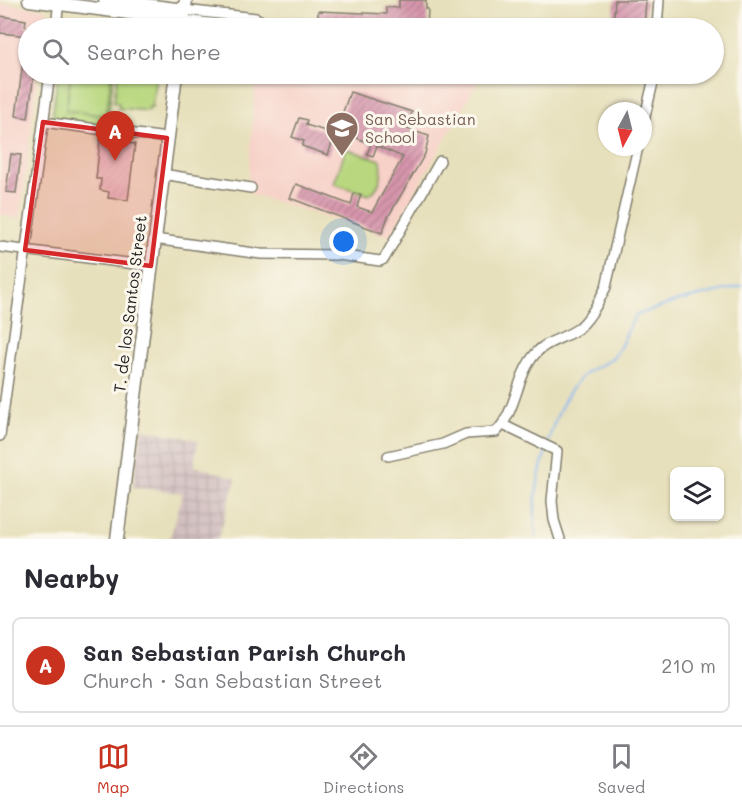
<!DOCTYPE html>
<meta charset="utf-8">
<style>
:root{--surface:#fff;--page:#f2f2f3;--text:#2b2b33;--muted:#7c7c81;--line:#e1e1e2;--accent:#c8321e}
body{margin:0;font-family:Mali,sans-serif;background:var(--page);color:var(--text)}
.controls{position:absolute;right:18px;bottom:18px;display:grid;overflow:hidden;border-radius:9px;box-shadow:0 2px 4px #0004}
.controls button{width:54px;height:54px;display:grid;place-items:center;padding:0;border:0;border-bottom:2px solid var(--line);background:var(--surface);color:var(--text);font:30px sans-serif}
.compass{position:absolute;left:598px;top:102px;width:54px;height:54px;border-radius:50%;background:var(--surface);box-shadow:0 2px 4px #0004;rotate:187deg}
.you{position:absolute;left:344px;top:242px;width:21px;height:21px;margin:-15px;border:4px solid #fff;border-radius:50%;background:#1a73e8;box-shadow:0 0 0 9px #1a73e833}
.badge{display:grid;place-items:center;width:39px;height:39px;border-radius:50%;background:var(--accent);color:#fff;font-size:20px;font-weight:700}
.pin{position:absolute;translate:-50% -50px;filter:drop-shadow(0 2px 3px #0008)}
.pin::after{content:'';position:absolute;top:32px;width:21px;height:18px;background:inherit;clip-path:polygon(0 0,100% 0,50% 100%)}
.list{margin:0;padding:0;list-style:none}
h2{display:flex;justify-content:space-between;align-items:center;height:78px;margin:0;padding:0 24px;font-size:26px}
h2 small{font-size:20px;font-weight:400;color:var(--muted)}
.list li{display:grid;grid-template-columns:39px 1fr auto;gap:18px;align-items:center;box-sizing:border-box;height:96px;margin:0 12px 12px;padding:0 12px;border:2px solid var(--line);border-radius:9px}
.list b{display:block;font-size:22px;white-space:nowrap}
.list p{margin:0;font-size:20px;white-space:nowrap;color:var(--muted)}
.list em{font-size:20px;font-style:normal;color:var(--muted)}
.icon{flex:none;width:33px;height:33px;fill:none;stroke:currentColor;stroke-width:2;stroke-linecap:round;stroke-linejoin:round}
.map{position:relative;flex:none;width:742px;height:539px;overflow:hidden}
.search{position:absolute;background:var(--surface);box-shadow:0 2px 4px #0004;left:18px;right:18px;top:18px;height:66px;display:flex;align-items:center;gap:15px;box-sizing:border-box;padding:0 21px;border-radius:33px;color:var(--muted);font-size:22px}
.sheet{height:186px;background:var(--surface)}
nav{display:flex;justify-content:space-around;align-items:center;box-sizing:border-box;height:84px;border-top:2px solid var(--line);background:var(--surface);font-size:16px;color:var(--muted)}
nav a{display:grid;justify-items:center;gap:3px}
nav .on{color:var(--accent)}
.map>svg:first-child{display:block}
.built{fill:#f7d1c8}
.industrial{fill:url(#industrial-grid)}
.park{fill:url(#park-crowns);stroke:#6a7a4d;stroke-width:1.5}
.garden{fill:#b8d77e;stroke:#6a7a4d;stroke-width:1.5}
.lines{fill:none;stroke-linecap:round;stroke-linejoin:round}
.stream{stroke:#87b8f3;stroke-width:2}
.building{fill:url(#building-hatch)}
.minor-casing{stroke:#827e6c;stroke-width:12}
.major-casing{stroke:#827e6c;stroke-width:15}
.minor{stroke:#fff;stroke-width:9}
.major{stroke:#fff;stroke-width:12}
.marked{fill:#d62828;fill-opacity:0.2;stroke:#d62828;stroke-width:4.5;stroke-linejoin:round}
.labels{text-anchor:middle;stroke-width:6;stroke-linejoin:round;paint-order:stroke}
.education-label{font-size:16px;fill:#785e54;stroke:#fbf7ec;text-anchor:start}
.street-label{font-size:16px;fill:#1c1c1c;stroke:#fbf7ec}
</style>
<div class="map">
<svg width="742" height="539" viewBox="0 0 742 539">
<defs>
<pattern id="industrial-grid" width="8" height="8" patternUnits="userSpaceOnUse" patternTransform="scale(1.5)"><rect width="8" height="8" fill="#d2bfc0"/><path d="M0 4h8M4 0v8" fill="none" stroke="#b4a4a4"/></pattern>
<pattern id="park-crowns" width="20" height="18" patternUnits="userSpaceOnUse" patternTransform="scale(1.5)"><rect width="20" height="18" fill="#b8d77e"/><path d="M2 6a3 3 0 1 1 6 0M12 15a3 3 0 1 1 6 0" fill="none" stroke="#9eb86c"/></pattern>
<pattern id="building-hatch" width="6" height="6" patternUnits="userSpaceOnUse" patternTransform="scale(1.5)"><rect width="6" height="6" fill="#d796ad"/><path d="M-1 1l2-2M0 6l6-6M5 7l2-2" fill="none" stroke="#ae7a8c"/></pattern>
</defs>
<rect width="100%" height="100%" fill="#fbf7ec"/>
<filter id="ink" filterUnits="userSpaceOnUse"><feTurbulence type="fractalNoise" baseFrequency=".0167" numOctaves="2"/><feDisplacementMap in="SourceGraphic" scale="12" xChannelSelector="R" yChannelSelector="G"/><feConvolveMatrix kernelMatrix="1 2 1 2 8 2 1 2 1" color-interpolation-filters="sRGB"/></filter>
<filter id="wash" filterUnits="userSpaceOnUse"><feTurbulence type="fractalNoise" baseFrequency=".008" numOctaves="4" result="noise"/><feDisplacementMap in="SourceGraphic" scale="24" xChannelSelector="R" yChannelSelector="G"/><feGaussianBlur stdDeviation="1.35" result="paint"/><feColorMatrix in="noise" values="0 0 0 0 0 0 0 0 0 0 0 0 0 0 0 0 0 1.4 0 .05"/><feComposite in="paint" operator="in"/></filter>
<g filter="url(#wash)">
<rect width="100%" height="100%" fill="#e7e0bc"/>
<path class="built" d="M0,3L46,9L44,28H28V74H38L20,218L0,215Z
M256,74H482L390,236L250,194L251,188L248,183Z"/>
<path class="industrial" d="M142,429L198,440L194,466L236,478L218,539H170L183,493L133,487Z"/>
<path class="park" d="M58,74H114L107,126L52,119Z"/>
<path class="garden" d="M71,74L111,77L106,116L66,110Z
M118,74H156L152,107H149L148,111L118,108L119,103L114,102Z
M346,149L381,160C383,174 381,187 369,195L334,184Z"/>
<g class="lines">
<path class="stream" d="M548,442C555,418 566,389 586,373C595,366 606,365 614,356C625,344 626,327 637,315L678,301L742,286
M537,539C531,509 537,479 546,450"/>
</g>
<g id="blocks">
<path class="building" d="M399,0H426V9H428L427,28H318V11L386,14V7L399,8Z
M615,0H646L644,28H613Z
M0,16L26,20L25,26L28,27V36L0,33Z
M25,46H28V74H34L28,118L16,116Z
M350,92L412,112L407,129L429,136L425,154L388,217L382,233L290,198L296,184L351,205L354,193L361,194L357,207L372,212L403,157L377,146L373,156L367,154L371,144L352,136L353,132L338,126Z
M299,118L307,120L306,125L335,134L328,155L302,146L304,141L292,137Z
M100,140L135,144L128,200L108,198L109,192L100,190L101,179H96Z
M11,154L21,155L16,193L6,192Z"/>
</g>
</g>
<g filter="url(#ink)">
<use href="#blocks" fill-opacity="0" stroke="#827e6c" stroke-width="1.5"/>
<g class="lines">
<g class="minor-casing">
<path id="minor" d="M184,10L256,18L274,28
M183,20L253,28
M56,28L59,0
M657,28L659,0
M43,122L167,138
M643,125L655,74
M162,174L251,188
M154,239L261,254L338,255L380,261L384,259L440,161
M0,247L151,266
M503,425L557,451L552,501L554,520L560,539
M0,436L50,74
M388,456L443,444L466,434L496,432C517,411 516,375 536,353C547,340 567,338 580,327C591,317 599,301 606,287L638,147"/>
</g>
<g class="major-casing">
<path id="major" d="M29,0L183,20
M105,0L184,10
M182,28L186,0
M117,539L176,74"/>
</g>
<use href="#minor" class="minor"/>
<use href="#major" class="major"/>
</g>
</g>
<path class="marked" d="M43,122L167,138L151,266L25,250Z"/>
<defs>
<g id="school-pin" transform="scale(1.725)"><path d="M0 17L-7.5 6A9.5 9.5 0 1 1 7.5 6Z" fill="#8d6e63" stroke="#fbf7ec"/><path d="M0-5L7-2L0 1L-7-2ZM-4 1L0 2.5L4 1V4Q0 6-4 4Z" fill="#fff"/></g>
</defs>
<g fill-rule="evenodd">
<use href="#school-pin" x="342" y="128"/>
</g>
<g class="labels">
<g class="education-label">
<text x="365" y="125">San Sebastian<tspan x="365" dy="18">School</tspan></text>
</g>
<g class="street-label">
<text transform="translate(130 304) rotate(-83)" y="6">T. de los Santos Street</text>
</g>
</g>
</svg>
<div class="controls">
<button><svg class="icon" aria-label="layers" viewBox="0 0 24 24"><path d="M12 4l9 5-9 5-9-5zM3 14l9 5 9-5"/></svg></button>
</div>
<svg class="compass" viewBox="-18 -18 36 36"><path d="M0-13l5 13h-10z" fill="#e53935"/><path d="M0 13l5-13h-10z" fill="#7c7c81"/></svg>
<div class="you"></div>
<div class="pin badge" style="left:115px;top:161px">A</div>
<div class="search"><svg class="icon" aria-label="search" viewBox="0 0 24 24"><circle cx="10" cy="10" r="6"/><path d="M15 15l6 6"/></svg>Search here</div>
</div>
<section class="sheet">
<h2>Nearby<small></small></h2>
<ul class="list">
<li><span class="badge">A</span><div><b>San Sebastian Parish Church</b><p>Church · San Sebastian Street</p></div><em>210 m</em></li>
</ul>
</section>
<nav>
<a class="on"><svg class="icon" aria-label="map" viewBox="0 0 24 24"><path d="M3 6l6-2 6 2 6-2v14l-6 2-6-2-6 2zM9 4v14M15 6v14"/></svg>Map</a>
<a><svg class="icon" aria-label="directions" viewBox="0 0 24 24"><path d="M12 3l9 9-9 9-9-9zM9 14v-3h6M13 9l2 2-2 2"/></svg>Directions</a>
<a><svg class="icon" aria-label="saved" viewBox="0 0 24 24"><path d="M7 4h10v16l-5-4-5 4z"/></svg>Saved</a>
</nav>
